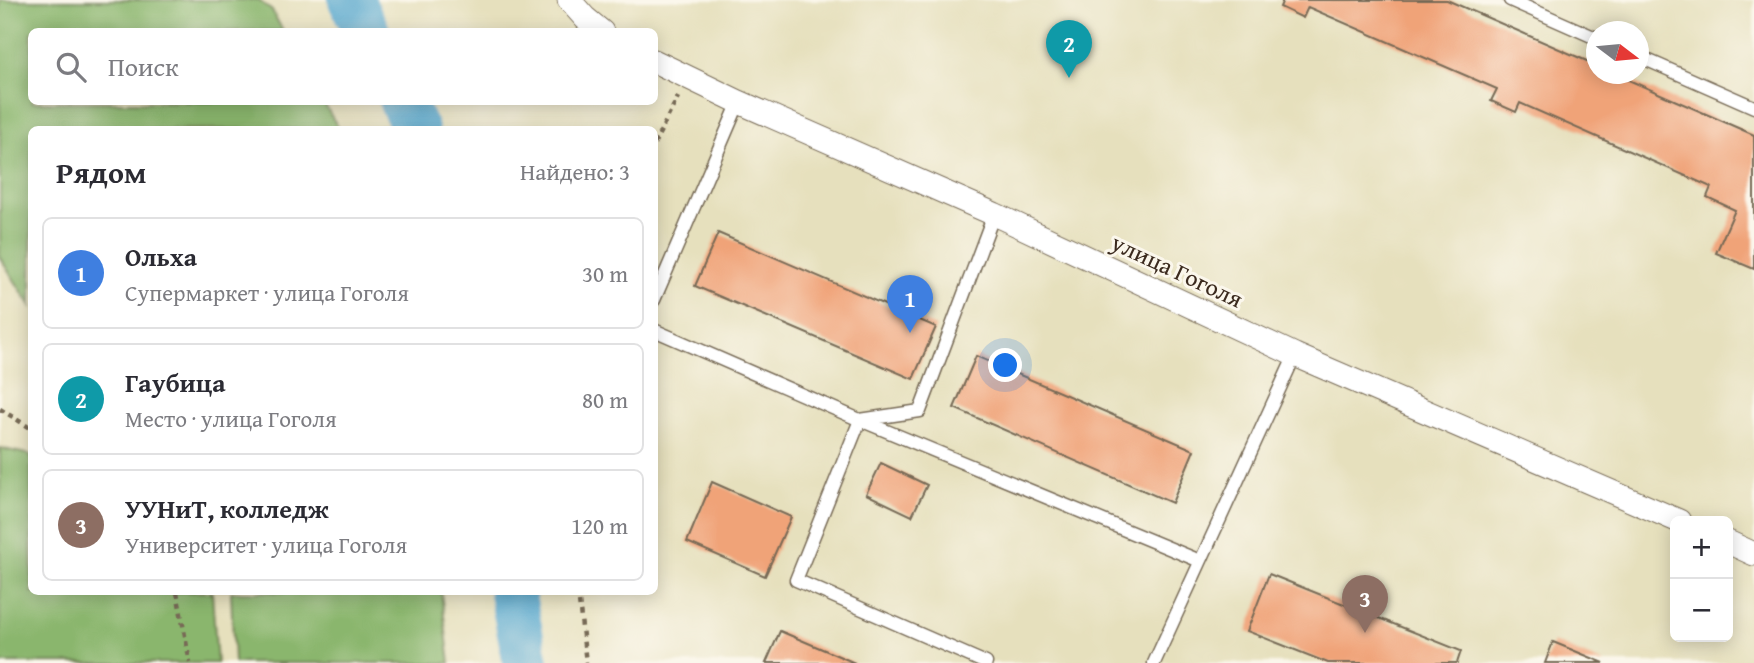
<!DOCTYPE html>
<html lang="ru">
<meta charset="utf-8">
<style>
:root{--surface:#fff;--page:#f2f2f3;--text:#2b2b33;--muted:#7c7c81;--line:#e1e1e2;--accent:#111827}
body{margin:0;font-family:"Gentium Book Plus",serif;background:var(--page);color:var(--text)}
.controls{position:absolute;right:21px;bottom:21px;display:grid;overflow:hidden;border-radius:10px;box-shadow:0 4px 18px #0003}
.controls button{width:63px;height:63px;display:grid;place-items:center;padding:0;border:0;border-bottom:2px solid var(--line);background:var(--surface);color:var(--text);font:35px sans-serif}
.compass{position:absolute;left:1586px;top:21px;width:63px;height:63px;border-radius:50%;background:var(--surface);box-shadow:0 4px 18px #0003;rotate:106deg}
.you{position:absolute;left:1006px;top:366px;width:24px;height:24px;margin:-18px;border:5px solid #fff;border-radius:50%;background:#1a73e8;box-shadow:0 0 0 10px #1a73e833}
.badge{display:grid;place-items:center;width:46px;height:46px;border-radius:50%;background:var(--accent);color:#fff;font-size:23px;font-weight:700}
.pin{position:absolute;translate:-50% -58px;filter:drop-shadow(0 2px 4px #0008)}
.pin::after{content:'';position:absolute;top:37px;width:24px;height:21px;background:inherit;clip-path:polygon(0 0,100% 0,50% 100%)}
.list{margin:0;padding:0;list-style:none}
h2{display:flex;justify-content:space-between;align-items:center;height:91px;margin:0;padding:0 28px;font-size:30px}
h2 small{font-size:23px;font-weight:400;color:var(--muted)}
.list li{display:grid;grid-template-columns:46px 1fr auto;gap:21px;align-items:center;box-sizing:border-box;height:112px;margin:0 14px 14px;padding:0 14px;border:2px solid var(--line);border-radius:10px}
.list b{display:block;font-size:26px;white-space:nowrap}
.list p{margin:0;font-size:23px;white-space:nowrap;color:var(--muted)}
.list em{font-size:23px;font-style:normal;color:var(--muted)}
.icon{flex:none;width:38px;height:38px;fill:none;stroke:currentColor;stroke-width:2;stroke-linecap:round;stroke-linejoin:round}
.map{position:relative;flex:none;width:1754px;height:663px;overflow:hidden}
.search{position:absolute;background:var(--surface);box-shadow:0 4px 18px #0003;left:28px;top:28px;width:630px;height:77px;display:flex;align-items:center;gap:18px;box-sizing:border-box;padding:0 24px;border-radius:10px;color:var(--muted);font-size:26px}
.panel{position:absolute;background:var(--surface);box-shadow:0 4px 18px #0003;left:28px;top:126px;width:630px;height:469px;border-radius:10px}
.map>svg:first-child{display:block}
.forest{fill:#8ab66d;stroke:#627046;stroke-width:2}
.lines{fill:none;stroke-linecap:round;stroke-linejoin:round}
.river{stroke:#52a6cd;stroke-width:46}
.building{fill:#f0a378}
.service-casing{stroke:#776a56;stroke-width:15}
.minor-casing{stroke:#776a56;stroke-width:25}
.path{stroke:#776a56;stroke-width:4.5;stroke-dasharray:5 5;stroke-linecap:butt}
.service{stroke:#fff;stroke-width:12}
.minor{stroke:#fff;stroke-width:23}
.labels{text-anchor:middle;stroke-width:6;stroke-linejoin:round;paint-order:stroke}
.street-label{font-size:24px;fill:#3b2a1e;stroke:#fbf7ec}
</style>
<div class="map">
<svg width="1754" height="663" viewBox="0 0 1754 663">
<rect width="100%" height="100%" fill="#fbf7ec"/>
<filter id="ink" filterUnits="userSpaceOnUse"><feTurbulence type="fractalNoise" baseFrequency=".0143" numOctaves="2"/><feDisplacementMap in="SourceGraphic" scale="14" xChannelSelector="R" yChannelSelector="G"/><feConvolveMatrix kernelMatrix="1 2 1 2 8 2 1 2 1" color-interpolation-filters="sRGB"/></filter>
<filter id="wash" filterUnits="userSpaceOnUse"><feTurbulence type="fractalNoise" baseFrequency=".00686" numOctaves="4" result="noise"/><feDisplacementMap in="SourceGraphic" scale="28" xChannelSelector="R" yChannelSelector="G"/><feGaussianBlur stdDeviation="1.57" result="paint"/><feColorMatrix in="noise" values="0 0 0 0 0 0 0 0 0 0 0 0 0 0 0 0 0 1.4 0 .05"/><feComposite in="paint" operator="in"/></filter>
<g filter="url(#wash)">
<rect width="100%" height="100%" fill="#e6e0bd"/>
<path class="forest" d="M0,0H258L272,11L283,31L32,32V102H323L339,129L32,130L31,306L0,258Z
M0,448L31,455L32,592H212L217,663H0Z
M231,592H441L450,663H234Z"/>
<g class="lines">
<path class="river" d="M351,0L367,32
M402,102L416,130
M512,592L526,663"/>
</g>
<g id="blocks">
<path class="building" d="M1283,0H1447L1596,65V74H1615L1754,135V269L1716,253L1735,210L1707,197L1711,187L1520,103L1516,112L1491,101L1497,89L1308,7L1303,18L1280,7Z
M718,233L936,327L913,379L695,286Z
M976,356L1194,450L1172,503L954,408Z
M881,463L927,485L912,516L866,494Z
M712,482L791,517L765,576L687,542Z
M1269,574L1461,651L1457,663H1328L1247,631Z
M780,631L855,663H766Z
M1553,642L1604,663H1545Z"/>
</g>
</g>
<g filter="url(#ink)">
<use href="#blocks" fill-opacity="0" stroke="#776a56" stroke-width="2"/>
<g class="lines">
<g class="service-casing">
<path id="service" d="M1510,0L1596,38
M1638,56L1754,107
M654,300L739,102
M654,330L860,420L1200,561
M986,663L796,580L860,420L920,411L994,214
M1154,663L1295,355"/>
</g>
<g class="minor-casing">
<path id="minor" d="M569,0L585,18L602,32
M654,61L739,102L994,214L1295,355L1679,521
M1728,542L1754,554"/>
</g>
<path class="path" d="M654,144L678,97
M0,409L32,429
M177,592L190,663
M578,592L586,663"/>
<use href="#service" class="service"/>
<use href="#minor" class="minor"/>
</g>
</g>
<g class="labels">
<g class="street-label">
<text transform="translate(1177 271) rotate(25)" y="8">улица Гоголя</text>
</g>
</g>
</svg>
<div class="controls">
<button>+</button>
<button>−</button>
</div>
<svg class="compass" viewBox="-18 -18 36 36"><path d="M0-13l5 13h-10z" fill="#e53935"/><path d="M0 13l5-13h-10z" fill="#7c7c81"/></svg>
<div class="you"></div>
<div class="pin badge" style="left:910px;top:333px;background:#3f7fe0">1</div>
<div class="pin badge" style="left:1069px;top:78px;background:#0f9aa8">2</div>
<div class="pin badge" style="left:1365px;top:633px;background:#8d6e63">3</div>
<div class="search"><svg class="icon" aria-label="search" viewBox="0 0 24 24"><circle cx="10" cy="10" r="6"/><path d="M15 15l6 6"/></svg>Поиск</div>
<section class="panel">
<h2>Рядом<small>Найдено: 3</small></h2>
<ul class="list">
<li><span class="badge" style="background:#3f7fe0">1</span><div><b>Ольха</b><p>Супермаркет · улица Гоголя</p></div><em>30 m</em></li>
<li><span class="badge" style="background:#0f9aa8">2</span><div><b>Гаубица</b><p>Место · улица Гоголя</p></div><em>80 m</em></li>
<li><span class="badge" style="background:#8d6e63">3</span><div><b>УУНиТ, колледж</b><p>Университет · улица Гоголя</p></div><em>120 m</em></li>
</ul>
</section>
</div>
